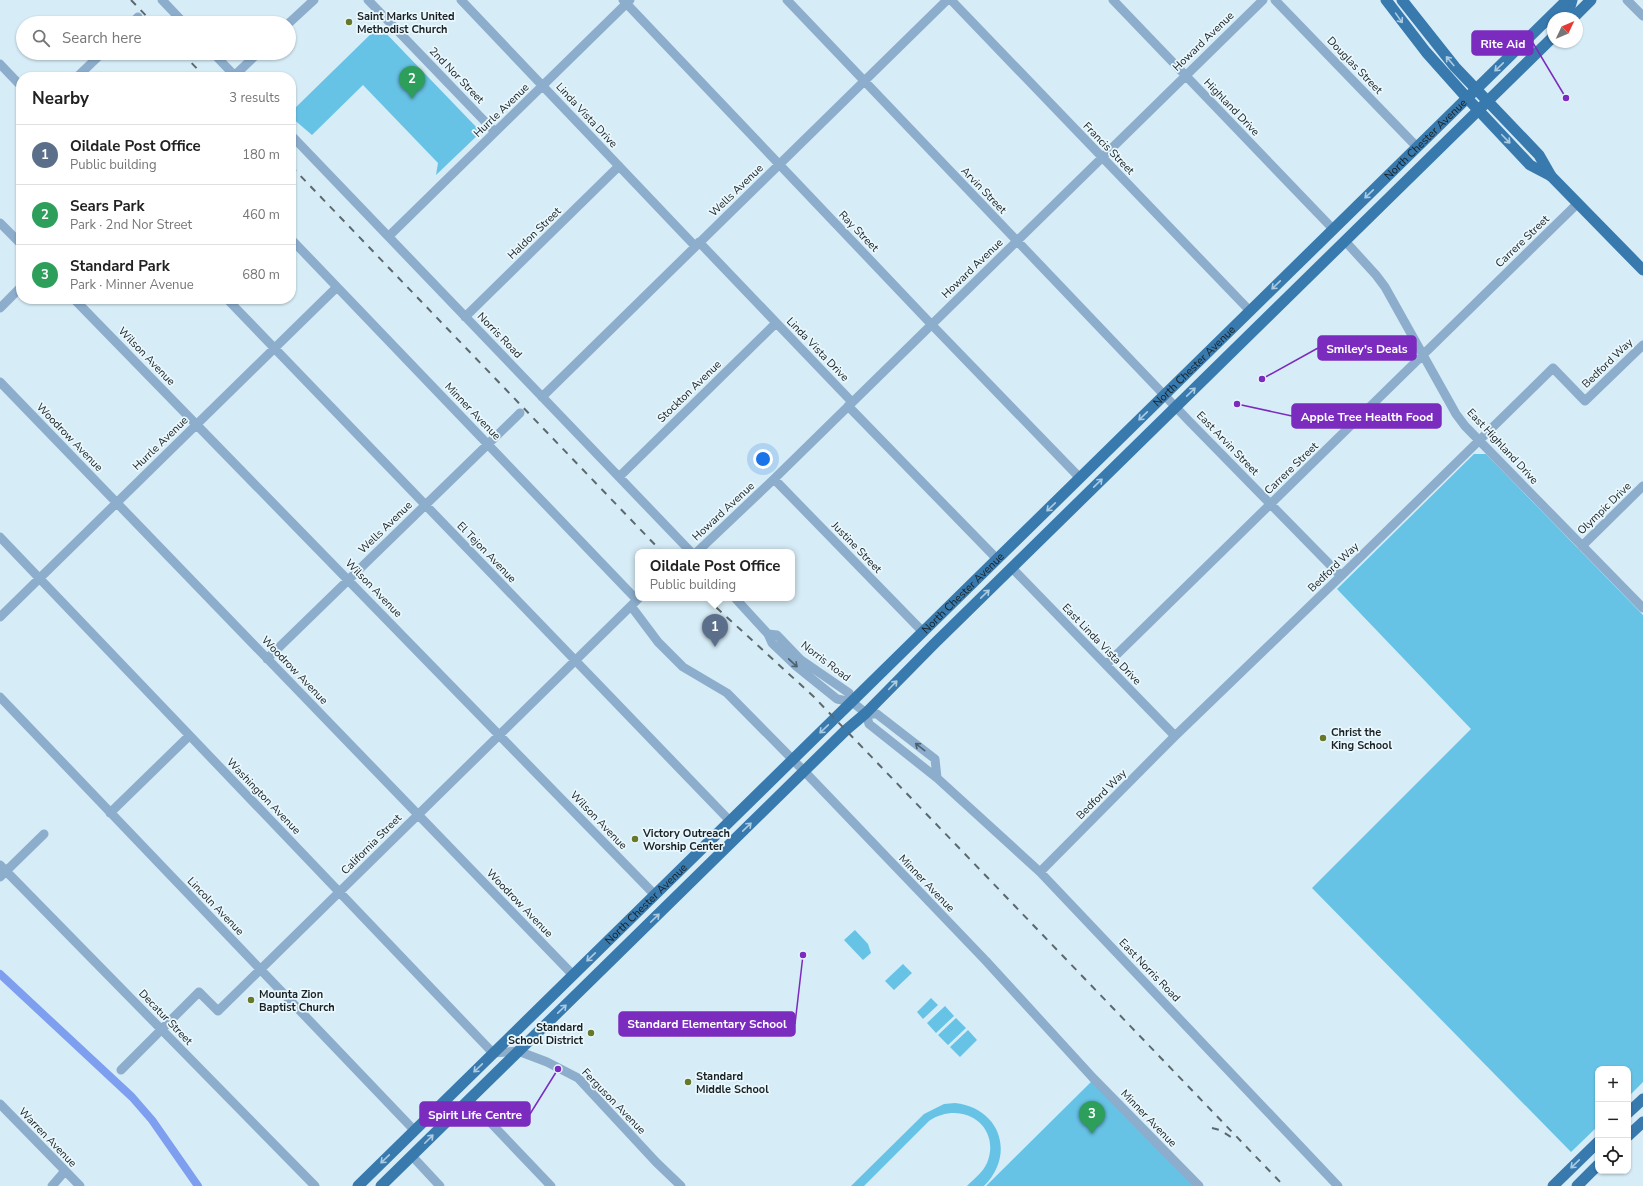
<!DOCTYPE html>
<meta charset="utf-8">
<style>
:root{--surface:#fff;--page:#f6f6f6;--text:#222;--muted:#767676;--line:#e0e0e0;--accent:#667928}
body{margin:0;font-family:"Nunito Sans",sans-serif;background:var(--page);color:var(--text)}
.controls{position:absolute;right:12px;bottom:12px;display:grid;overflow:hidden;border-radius:8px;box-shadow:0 1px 3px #0004}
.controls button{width:36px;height:36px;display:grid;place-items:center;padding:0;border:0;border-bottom:1px solid var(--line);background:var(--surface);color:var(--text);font:20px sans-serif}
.compass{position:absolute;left:1547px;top:12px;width:36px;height:36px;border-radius:50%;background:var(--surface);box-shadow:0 1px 3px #0004;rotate:46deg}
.you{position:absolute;left:763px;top:459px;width:14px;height:14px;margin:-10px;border:3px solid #fff;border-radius:50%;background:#1a73e8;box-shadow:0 0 0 6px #1a73e833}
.badge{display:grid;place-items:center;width:26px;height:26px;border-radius:50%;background:var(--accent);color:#fff;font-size:13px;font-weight:700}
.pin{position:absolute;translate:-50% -33px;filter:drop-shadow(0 1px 2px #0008)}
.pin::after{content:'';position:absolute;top:21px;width:14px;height:12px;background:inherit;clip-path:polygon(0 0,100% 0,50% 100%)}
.popup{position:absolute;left:635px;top:549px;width:160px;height:52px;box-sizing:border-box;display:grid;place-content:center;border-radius:8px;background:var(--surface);filter:drop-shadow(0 1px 3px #0005);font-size:13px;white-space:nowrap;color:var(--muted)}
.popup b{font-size:15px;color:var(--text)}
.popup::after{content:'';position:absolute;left:50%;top:100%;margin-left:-8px;border:8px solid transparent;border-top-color:var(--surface)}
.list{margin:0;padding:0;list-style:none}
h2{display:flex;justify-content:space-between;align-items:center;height:52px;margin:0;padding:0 16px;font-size:17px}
h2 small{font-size:13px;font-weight:400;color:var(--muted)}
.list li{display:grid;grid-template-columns:26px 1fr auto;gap:12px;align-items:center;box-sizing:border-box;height:60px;padding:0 16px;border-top:1px solid var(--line)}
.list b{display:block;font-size:15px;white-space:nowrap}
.list p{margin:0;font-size:13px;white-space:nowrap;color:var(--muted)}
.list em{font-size:13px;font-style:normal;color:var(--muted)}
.icon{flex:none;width:22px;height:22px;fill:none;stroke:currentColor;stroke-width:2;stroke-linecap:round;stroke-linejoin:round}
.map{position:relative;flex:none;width:1643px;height:1186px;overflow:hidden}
.search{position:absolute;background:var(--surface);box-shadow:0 1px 3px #0004;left:16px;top:16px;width:280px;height:44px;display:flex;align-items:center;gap:10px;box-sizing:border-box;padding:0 14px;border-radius:22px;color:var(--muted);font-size:15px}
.panel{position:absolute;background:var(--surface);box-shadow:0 1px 3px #0004;left:16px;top:72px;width:280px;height:232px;border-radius:16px}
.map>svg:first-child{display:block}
.green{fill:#67c3e6}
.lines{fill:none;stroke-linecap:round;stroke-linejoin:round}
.canal{stroke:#7e9ef0;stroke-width:8}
.minor{stroke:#8cadcb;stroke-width:9}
.major{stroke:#3879ae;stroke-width:11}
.rail{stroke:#5b686e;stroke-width:2;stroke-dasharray:7 7;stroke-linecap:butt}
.oneway{stroke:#accce2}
.oneway2{stroke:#4d6170}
.poi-dot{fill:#667928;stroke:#eaf8fe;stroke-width:1.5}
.labels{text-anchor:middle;stroke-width:3.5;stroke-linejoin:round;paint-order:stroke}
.poi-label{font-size:11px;font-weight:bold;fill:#192225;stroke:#eaf8fe;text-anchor:start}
.street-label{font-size:11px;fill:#192225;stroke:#eaf8fe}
.leader{fill:none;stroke:#7b2cbf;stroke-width:1.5}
.callout-dot{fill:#7b2cbf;stroke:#eaf8fe;stroke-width:1.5}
.callout{fill:#7b2cbf;stroke:#7b2cbf;stroke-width:1.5}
.callout-label{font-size:12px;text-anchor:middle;font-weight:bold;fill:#fff}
</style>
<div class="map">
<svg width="1643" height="1186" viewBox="0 0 1643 1186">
<rect width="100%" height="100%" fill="#d6ecf6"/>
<path class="green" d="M379,26L481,132L436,175L438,163L363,85L312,135L291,117V112Z
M1474,454H1486L1643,615V1082L1628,1097V1069H1598V1126L1571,1152L1312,888L1471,729L1337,589Z
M855,930L868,944L871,953L863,960L844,940Z
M903,964L912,973L894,990L885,981Z
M931,998L938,1005L923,1019L917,1012Z
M945,1006L954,1016L936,1033L927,1023Z
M956,1018L966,1028L948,1045L938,1035Z
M968,1030L977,1040L960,1057L950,1047Z
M1092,1081L1199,1186H986Z
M955,1103C1000,1108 1016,1154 984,1186H967C974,1179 983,1172 987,1163C1002,1126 962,1099 929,1121L864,1186H851L924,1114L944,1104Z"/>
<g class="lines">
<path class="canal" d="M0,974L132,1097L152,1120L198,1186"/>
<path class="minor" d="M162,0L184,23
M368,0L495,132
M461,0L695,246
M623,0L931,324L1080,478
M787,0L1189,421L1341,576
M951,0L1250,311
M1113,0L1333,229
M1275,0L1417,147
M1627,0L1643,16
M132,23L138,17
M289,23L314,0
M213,53L236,77
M0,64L21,86
M77,77L102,53
M233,77L258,53
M291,135L691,552
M0,223L21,244
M389,236L630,0
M291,239L637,600
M1345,241L1376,275L1385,287L1456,414L1465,426L1643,608
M699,242L852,402
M74,299L655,895
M227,299L730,821
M0,308L21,287
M465,317L619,166
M0,382L573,975
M542,397L947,0
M848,406L997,559
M619,477L776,323
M774,479L923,632
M0,537L493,1053L518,1051L547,1062L578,1078L656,1162L681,1186
M1582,546L1643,486
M697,552L774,479L1263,0
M1012,568L1175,736
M735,598L768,634L772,643L796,666L837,699L852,702L866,713L877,714L935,759L937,778
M631,606L658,642L683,667L727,693L804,771L986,961L1094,1079L1199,1186
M0,617L337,287
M768,634L777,635L801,660L849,693L852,702
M267,659L520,413
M1106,665L1578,203
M0,697L414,1130
M866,713L869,724L937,778L1040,872L1338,1186
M110,813L189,736
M0,865L315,1186
M1040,872L1175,736L1341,576L1553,368L1585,401L1643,345
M0,877L44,834
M121,1070L199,992L218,1011L639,598
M469,1100L551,1186
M0,1104L80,1186
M412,1156L440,1186
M52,1186L65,1171"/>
<g class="major">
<path d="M1386,0L1426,52L1467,98L1530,165L1551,176L1643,270"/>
<path d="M1402,0L1455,67L1539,155L1551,176"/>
<path d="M1563,18L1570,7L1572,0"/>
<path d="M1573,18L1591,0"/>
<path d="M1628,1113L1643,1099"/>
<path d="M1628,1136L1643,1122"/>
<path id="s1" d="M358,1186L1567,0"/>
<path d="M381,1186L846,730L866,713L934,644L1553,37"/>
<path d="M1553,1186L1598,1142"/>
<path d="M1577,1186L1598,1165"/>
</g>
<path class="rail" d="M131,0L153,23
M182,53L205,77
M291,166L662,552
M706,598L813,696L1284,1186
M1212,1128L1220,1130L1234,1139"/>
</g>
<defs><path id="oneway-shaft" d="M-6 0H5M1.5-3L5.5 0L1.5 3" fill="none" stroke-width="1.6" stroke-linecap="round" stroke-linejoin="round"/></defs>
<g class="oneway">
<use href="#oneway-shaft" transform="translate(1399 18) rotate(55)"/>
<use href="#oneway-shaft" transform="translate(1450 61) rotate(-130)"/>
<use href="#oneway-shaft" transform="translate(1499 67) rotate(136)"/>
<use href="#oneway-shaft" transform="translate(1506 139) rotate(46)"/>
<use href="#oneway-shaft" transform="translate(1369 194) rotate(136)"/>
<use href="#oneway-shaft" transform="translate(1276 285) rotate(136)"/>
<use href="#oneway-shaft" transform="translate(1191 392) rotate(-44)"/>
<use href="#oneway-shaft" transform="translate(1143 416) rotate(136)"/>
<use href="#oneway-shaft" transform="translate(1098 483) rotate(-44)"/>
<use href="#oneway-shaft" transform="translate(1051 507) rotate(136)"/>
<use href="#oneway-shaft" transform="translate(985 594) rotate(-44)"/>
<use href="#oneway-shaft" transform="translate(893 685) rotate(-46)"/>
<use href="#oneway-shaft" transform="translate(824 729) rotate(136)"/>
<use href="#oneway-shaft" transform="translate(747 827) rotate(-44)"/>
<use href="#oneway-shaft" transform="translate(655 918) rotate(-44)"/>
<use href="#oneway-shaft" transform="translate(591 957) rotate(136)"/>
<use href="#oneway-shaft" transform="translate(562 1009) rotate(-44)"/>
<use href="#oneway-shaft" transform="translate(478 1068) rotate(136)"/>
<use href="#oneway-shaft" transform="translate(429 1139) rotate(-45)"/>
<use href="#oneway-shaft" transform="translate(385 1159) rotate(136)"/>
<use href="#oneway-shaft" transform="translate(1575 1164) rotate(136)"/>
</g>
<g class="oneway2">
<use href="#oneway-shaft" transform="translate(793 663) rotate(43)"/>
<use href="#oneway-shaft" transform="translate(920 747) rotate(-142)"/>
</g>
<g class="poi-dot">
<circle cx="349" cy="22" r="4"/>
<circle cx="1323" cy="738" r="4"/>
<circle cx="635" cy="839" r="4"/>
<circle cx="251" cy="1000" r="4"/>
<circle cx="591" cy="1033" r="4"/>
<circle cx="688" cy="1082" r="4"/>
</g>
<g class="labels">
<g class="poi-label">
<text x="357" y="20">Saint Marks United<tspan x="357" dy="13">Methodist Church</tspan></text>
<text x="1331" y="736">Christ the<tspan x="1331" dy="13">King School</tspan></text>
<text x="643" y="837">Victory Outreach<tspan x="643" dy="13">Worship Center</tspan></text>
<text x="259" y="998">Mounta Zion<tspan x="259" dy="13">Baptist Church</tspan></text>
<text x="583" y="1031" text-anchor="end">Standard<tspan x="583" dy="13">School District</tspan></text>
<text x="696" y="1080">Standard<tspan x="696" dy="13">Middle School</tspan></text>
</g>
<g class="street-label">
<text transform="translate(1203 41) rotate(-44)" y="4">Howard Avenue</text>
<text transform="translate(1355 65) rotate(46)" y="4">Douglas Street</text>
<text transform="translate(457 75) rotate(46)" y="4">2nd Nor Street</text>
<text transform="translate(1232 107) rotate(46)" y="4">Highland Drive</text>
<text transform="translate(501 110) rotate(-44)" y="4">Hurrle Avenue</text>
<text transform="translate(587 115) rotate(47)" y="4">Linda Vista Drive</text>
<text dy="4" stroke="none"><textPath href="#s1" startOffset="1495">North Chester Avenue</textPath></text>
<text transform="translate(1109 148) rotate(46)" y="4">Francis Street</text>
<text transform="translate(736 190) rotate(-44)" y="4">Wells Avenue</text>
<text transform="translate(984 190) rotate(46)" y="4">Arvin Street</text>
<text transform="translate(859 231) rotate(46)" y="4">Ray Street</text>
<text transform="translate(534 233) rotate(-44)" y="4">Haldon Street</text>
<text transform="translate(1522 241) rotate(-44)" y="4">Carrere Street</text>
<text transform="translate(972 268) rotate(-44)" y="4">Howard Avenue</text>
<text transform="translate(500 335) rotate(46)" y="4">Norris Road</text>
<text transform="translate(818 349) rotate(46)" y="4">Linda Vista Drive</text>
<text transform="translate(147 356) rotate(46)" y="4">Wilson Avenue</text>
<text transform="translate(1607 363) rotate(-44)" y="4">Bedford Way</text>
<text dy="4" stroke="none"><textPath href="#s1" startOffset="1171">North Chester Avenue</textPath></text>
<text transform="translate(689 391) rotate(-44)" y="4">Stockton Avenue</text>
<text transform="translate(473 411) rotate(46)" y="4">Minner Avenue</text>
<text transform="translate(70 437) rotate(46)" y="4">Woodrow Avenue</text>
<text transform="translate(160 443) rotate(-44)" y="4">Hurrle Avenue</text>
<text transform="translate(1228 443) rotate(46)" y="4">East Arvin Street</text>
<text transform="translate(1503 446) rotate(47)" y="4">East Highland Drive</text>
<text transform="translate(1291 468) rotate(-44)" y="4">Carrere Street</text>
<text transform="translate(1604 508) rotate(-44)" y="4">Olympic Drive</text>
<text transform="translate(723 511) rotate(-43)" y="4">Howard Avenue</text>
<text transform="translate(385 527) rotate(-44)" y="4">Wells Avenue</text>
<text transform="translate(857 547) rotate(46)" y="4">Justine Street</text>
<text transform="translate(487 552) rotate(46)" y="4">El Tejon Avenue</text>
<text transform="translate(1333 567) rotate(-44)" y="4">Bedford Way</text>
<text transform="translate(374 588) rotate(46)" y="4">Wilson Avenue</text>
<text dy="4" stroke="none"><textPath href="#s1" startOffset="847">North Chester Avenue</textPath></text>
<text transform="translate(1102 644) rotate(46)" y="4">East Linda Vista Drive</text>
<text transform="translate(826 661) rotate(37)" y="4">Norris Road</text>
<text transform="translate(295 670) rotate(46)" y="4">Woodrow Avenue</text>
<text transform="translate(1101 794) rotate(-45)" y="4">Bedford Way</text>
<text transform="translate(264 796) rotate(46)" y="4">Washington Avenue</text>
<text transform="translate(599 820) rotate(46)" y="4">Wilson Avenue</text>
<text transform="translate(371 844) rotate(-45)" y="4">California Street</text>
<text transform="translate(927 883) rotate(46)" y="4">Minner Avenue</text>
<text transform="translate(520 903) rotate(46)" y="4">Woodrow Avenue</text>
<text dy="4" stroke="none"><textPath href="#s1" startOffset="403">North Chester Avenue</textPath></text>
<text transform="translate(216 906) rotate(46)" y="4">Lincoln Avenue</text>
<text transform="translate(1150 970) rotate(46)" y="4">East Norris Road</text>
<text transform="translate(166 1017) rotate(46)" y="4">Decatur Street</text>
<text transform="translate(614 1101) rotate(46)" y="4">Ferguson Avenue</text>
<text transform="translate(1149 1118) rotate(46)" y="4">Minner Avenue</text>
<text transform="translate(48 1137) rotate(46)" y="4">Warren Avenue</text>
</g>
</g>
<path class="leader" d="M1566 98L1533 43M1262 379L1318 348M1237 404L1292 416M803 955L795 1024M558 1069L530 1114"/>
<g class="callout-dot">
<circle cx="1566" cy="98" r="4"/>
<circle cx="1262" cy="379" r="4"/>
<circle cx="1237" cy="404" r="4"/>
<circle cx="803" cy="955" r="4"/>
<circle cx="558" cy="1069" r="4"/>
</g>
<g class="callout">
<rect x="1472" y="31" width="61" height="24" rx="4"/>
<rect x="1318" y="336" width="98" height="24" rx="4"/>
<rect x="1292" y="404" width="149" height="24" rx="4"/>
<rect x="619" y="1012" width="176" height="24" rx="4"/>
<rect x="420" y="1102" width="110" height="24" rx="4"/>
</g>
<g class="callout-label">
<text x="1503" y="48">Rite Aid</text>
<text x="1367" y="353">Smiley's Deals</text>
<text x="1367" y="421">Apple Tree Health Food</text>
<text x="707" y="1028">Standard Elementary School</text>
<text x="475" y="1119">Spirit Life Centre</text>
</g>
</svg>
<div class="controls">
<button>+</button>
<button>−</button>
<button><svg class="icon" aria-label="locate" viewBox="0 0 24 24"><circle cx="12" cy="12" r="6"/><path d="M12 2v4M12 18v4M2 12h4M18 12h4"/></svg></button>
</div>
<svg class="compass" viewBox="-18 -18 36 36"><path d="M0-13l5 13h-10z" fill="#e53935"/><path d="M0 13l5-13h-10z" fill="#767676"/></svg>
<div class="you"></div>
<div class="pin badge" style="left:715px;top:647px;background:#5c6f8a">1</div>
<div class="popup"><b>Oildale Post Office</b>Public building</div>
<div class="pin badge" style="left:412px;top:99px;background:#2e9e5b">2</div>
<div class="pin badge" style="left:1092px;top:1134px;background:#2e9e5b">3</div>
<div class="search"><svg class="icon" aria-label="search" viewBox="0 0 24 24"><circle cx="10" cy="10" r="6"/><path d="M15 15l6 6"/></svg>Search here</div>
<section class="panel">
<h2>Nearby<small>3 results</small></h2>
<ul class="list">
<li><span class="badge" style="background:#5c6f8a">1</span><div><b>Oildale Post Office</b><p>Public building</p></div><em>180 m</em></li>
<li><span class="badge" style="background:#2e9e5b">2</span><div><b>Sears Park</b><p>Park · 2nd Nor Street</p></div><em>460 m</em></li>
<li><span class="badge" style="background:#2e9e5b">3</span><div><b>Standard Park</b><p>Park · Minner Avenue</p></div><em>680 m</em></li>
</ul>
</section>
</div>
